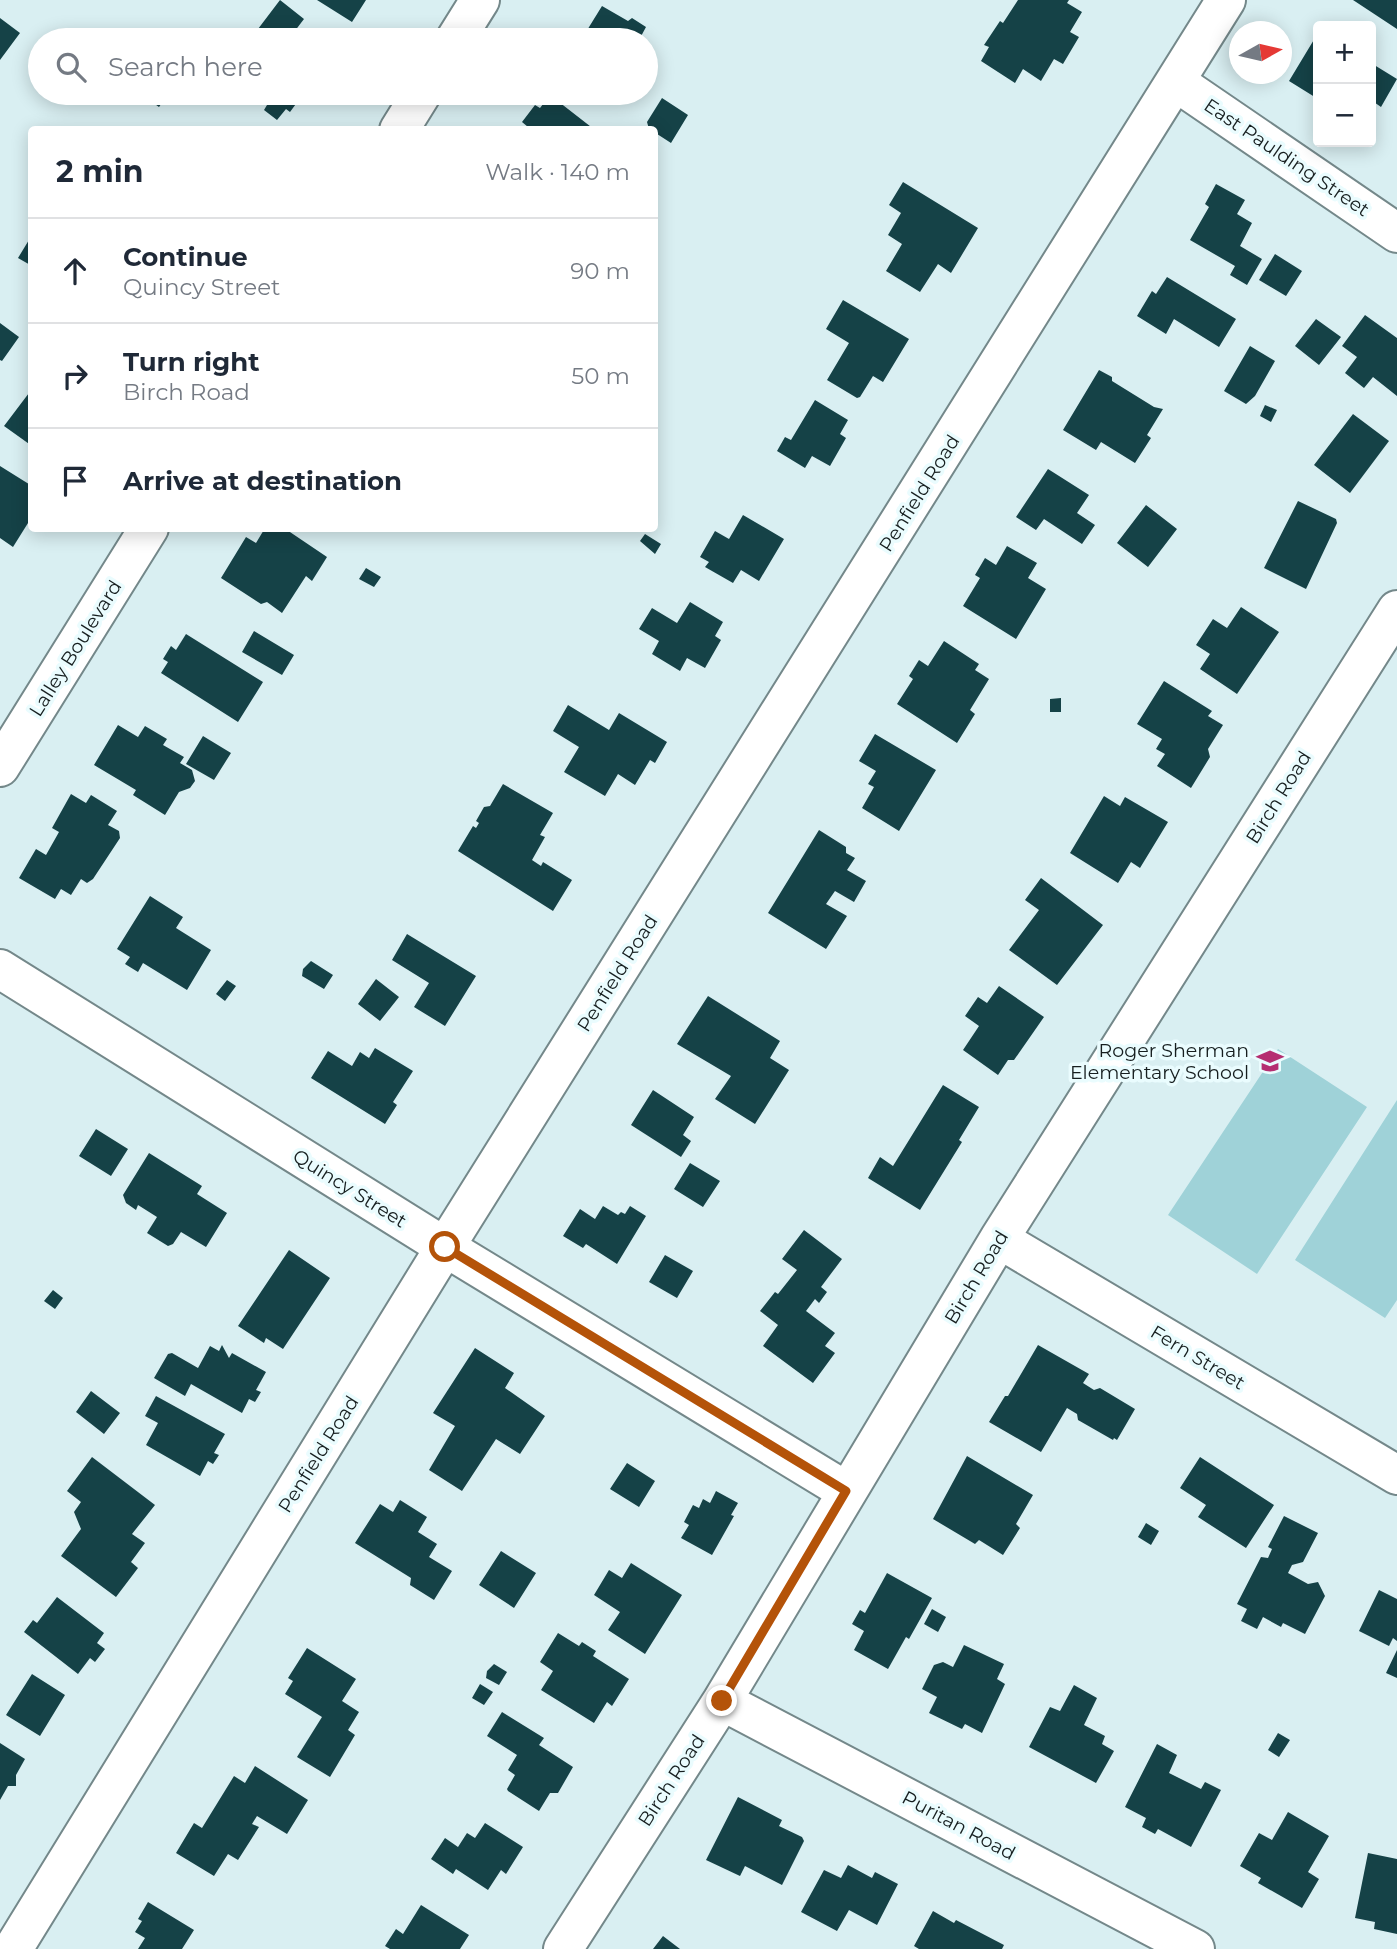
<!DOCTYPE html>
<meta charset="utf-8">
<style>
:root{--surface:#fff;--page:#f6f6f7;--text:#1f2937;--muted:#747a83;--line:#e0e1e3}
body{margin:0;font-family:Montserrat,sans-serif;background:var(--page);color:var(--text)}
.controls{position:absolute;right:21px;top:21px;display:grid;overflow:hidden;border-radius:7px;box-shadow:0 4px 18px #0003}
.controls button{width:63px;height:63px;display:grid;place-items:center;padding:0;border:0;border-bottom:2px solid var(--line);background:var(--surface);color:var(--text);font:35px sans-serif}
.compass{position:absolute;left:1229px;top:21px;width:63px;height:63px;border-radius:50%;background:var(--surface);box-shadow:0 4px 18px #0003;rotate:82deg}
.stop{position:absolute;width:21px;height:21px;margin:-16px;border:5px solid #b45309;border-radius:50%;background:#fff}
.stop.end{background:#b45309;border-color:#fff;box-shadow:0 2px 7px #0008}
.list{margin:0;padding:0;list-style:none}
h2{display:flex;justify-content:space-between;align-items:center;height:91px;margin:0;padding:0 28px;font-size:30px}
h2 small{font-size:23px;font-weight:400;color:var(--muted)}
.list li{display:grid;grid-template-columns:46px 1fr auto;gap:21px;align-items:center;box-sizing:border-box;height:105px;padding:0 28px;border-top:2px solid var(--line)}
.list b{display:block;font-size:26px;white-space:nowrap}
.list p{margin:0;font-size:23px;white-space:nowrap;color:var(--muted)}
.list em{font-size:23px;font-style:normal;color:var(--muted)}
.icon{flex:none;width:38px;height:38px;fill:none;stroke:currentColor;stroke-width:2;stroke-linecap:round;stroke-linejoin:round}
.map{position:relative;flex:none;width:1397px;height:1949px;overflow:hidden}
.search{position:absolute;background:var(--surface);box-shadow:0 4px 18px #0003;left:28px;top:28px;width:630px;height:77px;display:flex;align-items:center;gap:18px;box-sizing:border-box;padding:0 24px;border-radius:38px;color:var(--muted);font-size:26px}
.panel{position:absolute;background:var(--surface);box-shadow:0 4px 18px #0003;left:28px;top:126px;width:630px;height:406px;border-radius:7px}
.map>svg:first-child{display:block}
.green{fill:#9fd2d8}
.building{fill:#154247}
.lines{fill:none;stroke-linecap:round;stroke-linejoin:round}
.minor-casing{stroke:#74888a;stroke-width:42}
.minor{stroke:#fff;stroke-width:38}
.route{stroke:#b45309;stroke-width:9}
.labels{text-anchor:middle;stroke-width:7;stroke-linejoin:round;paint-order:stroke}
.street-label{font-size:19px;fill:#161e1f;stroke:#eafcfe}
.poi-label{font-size:19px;fill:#161e1f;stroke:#eafcfe;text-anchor:end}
</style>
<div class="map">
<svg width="1397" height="1949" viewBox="0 0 1397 1949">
<rect width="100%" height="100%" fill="#d9eff2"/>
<path class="green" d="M1278,1049L1367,1107L1257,1274L1168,1215Z
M1397,1100V1300L1385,1318L1295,1260Z"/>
<path class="building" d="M280,0L304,19L288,40H269L271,39L258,29Z
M317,0H366L352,22Z
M1018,0H1069L1067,3L1082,12L1070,32L1079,37L1063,64L1054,59L1041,81L1023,69L1015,83L981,61L989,47L984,45L1000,21L1003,23Z
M1353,0H1397V29Z
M602,6L628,21L632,18L646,27L639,40H581Z
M0,18L20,33L0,60Z
M1318,33V99L1289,81Z
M1371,63L1397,79L1381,107L1371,100Z
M139,93H169L159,107Z
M251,93H304L290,112L286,109L277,120L264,110L267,105Z
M550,95L595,130H526L528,127L522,122L535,105L540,108Z
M662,98L688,115L671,143L654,132V130L649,129L647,122Z
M903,182L978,228L951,273L938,264L920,292L886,271L902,244L888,235L901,213L889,205Z
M1216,184L1245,200L1237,214L1252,223L1240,246L1262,259L1247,285L1230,275L1235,266L1190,240L1209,207L1205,204Z
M32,235V266L18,258Z
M1275,254L1302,271L1286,296L1259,280Z
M1167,277L1236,319L1219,347L1174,319L1166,334L1137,316L1152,291L1156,294Z
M843,300L909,339L883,382L873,376L860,397L857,398L827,380L849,343L826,329Z
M1365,315L1397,338V396L1373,377L1364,388L1345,373L1357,357L1342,346Z
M1316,319L1341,337L1319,365L1295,346Z
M0,323L19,337L2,361L0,360Z
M1250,346L1275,361L1255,396L1246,404L1224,391Z
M1099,370L1112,377V381L1154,407L1163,409L1147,435L1151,438L1135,463L1101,442L1096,450L1063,430Z
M32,389V446L4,426Z
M815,400L848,420L840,434L846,438L830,466L812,456L805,468L777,451L785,437L791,440Z
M1265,405L1277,410L1271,422L1260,416Z
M1353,414L1389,441L1350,493L1314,465Z
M0,466L32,486V525L28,523L13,547L0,538Z
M1048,469L1089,495L1077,513L1095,525L1082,544L1044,519L1036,530L1016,517Z
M1298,501L1336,519L1337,523L1306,589L1264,568Z
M1146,505L1177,529L1148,567L1117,543Z
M743,515L784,539L759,581L741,570L733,583L705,567L709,562L700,557L715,531L729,539Z
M265,528H284L327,557L312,581L306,576L282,613L267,602L261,604L221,578L246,537L256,543Z
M645,534L661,544L655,554L640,541Z
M1007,546L1037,563L1028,578L1046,589L1016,639L963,606L980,578L975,575L985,558L996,565Z
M366,568L381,577L374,587L359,579Z
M690,602L723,622L715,636L721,640L705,668L687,658L680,671L652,654L659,641L639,629L652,608L677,623Z
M1241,607L1279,632L1237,694L1200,669L1210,654L1196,645L1213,619L1227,628Z
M254,631L294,655L282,675L242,652Z
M186,634L263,682L238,722L161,673L168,662L163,659L171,646L176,650Z
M944,641L979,664L975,670L989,679L970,710L975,714L957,743L897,704L913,679L909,676L919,660L928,666Z
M1164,681L1212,711L1208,716L1223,725L1208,749L1210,757L1191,788L1157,766L1165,754L1156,749L1162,739L1137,724Z
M1061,698V712H1050V699Z
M568,705L609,730L619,713L667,742L655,763L650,760L635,785L618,774L605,796L564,772L579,747L553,731Z
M118,725L138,737L145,726L167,739L163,745L184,757L180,763L192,770L195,781L190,788L179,792L165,815L133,795L136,790L94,765Z
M875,734L936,770L899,831L862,808L874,787L868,784L876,771L859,761Z
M203,736L231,753L214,780L186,764Z
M503,784L553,813L540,835L545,837L532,860L541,866L543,862L572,880L553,911L458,851L473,826L476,828L479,823L476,821L484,807L490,806Z
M71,794L86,803L91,795L117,811L108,825L119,831L120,838L93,879L87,883L81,879L71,895L61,889L55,899L19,878L36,849L46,855L59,832L52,828Z
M1104,796L1120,806L1125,797L1168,822L1140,868L1131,862L1118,883L1070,853Z
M819,830L846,847V853L855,858L847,870L866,881L854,902L835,891L826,904L847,916L826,949L768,913Z
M1041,878L1103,925L1057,985L1009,950L1039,910L1025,900Z
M150,896L183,917L176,928L211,950L187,990L143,963L138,972L125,964L130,957L117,949Z
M407,934L476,976L445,1026L414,1007L429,983L392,960Z
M311,961L333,975L324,989L302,976L303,969Z
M376,979L399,997L380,1021L358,1004Z
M227,980L236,986L225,1001L216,994Z
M999,986L1044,1017L1014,1060H1008L998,1075L963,1050L979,1026L965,1016L978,997L987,1003Z
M708,996L780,1041L770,1058L789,1070L755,1124L715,1099L731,1076L677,1044Z
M375,1048L413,1071L393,1102L397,1105L385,1124L311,1078L328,1051L352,1066L360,1052L369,1058Z
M943,1085L979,1107L959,1140L962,1142L920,1210L868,1178L880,1157L893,1166Z
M653,1090L694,1117L683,1135L691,1141L681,1157L631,1125Z
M96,1129L128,1149L111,1176L79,1156Z
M149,1153L202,1186L197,1194L227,1213L206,1247L181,1232L173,1244L168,1246L147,1233L157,1217L138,1205L136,1210L126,1203L123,1195Z
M690,1163L720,1181L703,1207L674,1189Z
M603,1206L618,1215L621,1212L625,1214L630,1206L646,1216L617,1264L586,1244L583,1248L563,1236L580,1209L595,1219Z
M804,1230L842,1259L821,1287L827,1292L819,1303L815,1299L806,1311L835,1333L825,1346L835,1353L813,1383L763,1346L778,1325L760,1311L775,1292L778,1294L797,1270L782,1259Z
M289,1250L330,1278L283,1349L266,1338L264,1343L238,1326Z
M665,1255L693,1271L677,1298L649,1282Z
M53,1290L63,1298L55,1309L44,1301Z
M222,1345L229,1358L232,1353L266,1372L256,1390L261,1392L255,1402L249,1399L242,1413L191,1384L185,1396L154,1378L168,1354L172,1353L198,1368L210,1346L219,1351Z
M1038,1345L1089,1374L1083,1383L1094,1390L1100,1388L1135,1409L1117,1440L1114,1438L1113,1440L1078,1420L1077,1414L1067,1408L1041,1452L989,1422L1005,1396H1008Z
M475,1348L514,1373L505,1388L545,1416L520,1454L496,1439L462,1491L429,1470L455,1426L433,1413Z
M91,1391L120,1413L104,1434L76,1412Z
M156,1396L225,1434L214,1453L219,1455L213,1464L208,1461L200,1476L146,1445L158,1423L145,1416Z
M967,1456L1033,1495L1016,1524L1020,1528L1003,1555L979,1540L975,1544L933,1519Z
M92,1457L155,1505L132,1534L145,1543L131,1562L138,1568L116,1597L61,1556L81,1529L74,1512L81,1502L67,1491Z
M1200,1457L1274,1505L1246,1548L1198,1517L1206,1505L1180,1488Z
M627,1463L655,1481L639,1507L610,1489Z
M716,1491L738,1503L731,1515L734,1516L712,1555L681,1538L689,1525L684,1522L693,1505L699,1508L703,1499L710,1503Z
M400,1500L427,1517L418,1532L437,1544L429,1557L452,1571L434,1600L410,1585L411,1578L355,1543L380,1504L393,1512Z
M1284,1516L1318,1533L1303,1562L1292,1565L1288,1573L1308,1584L1318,1582L1325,1596L1305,1634L1283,1623L1281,1627L1263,1617L1257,1629L1241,1621L1247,1609L1237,1604L1261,1557L1268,1558L1272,1549L1268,1547Z
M1146,1523L1159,1531L1151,1545L1138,1537Z
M501,1551L536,1573L514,1608L479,1585Z
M631,1563L682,1595L645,1654L608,1630L620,1612L594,1595L609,1570L622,1578Z
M887,1573L932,1598L909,1639L906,1637L888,1669L854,1650L864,1631L852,1624L860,1610L865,1613Z
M1379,1590L1397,1599V1641L1393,1638L1389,1646L1359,1631Z
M57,1597L104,1633L97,1643L105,1649L95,1662L90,1658L78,1674L24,1632L33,1620L37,1623Z
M932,1609L946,1617L938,1632L924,1624Z
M558,1633L579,1646L582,1642L596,1651L593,1656L629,1679L612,1706L607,1702L594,1723L541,1690L553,1671L540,1662Z
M964,1645L1004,1664L997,1679L1005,1684L982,1733L965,1724L962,1729L929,1713L937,1697L922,1689L934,1665L943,1662L953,1667Z
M307,1648L356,1679L342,1701L359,1712L348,1730L355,1735L330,1777L297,1757L322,1717L285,1694L293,1681L288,1678Z
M1397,1650V1678L1386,1673Z
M494,1664L507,1672L499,1685L486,1678L487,1671Z
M32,1674L65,1695L40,1736L6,1715Z
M480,1684L493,1692L484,1705L472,1698Z
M1074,1685L1097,1698L1084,1725L1105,1736L1102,1744L1114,1751L1096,1783L1029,1747L1050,1707L1060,1711Z
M502,1712L544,1738L539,1745L573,1767L558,1793H550L539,1811L508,1791L507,1789L515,1775L508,1770L517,1755L487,1736Z
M1278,1733L1290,1740L1279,1757L1268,1750Z
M0,1743L25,1759L16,1775V1786H8L0,1800Z
M1157,1744L1177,1755L1169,1773L1201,1789L1205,1782L1221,1790L1191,1847L1158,1829L1155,1834L1142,1827L1146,1818L1125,1807Z
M255,1766L308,1800L287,1834L257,1816L252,1824L259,1827L238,1860L228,1854L214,1876L176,1853L194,1823L202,1828L234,1776L245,1783Z
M738,1797L782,1820L779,1826L802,1837L804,1841L782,1885L745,1866L740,1876L706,1860Z
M1288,1812L1329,1836L1308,1872L1319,1879L1302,1908L1258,1883L1261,1878L1240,1866L1259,1833L1272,1840Z
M485,1823L523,1847L506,1874L501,1870L488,1890L456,1869L453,1874L431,1859L445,1838L458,1847L467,1833L475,1838Z
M1368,1853L1397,1859V1934L1374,1929L1375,1922L1355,1918Z
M848,1865L872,1878L875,1872L898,1884L877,1925L849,1910L837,1931L801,1912L824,1870L841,1878Z
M148,1902L194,1930L182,1949H138L145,1938L135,1932L142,1921L138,1919Z
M421,1905L469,1935L460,1949H390L385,1946L396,1929L403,1934Z
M933,1911L954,1923L956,1920L1004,1945L1002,1949H919L914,1946Z
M663,1936L680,1949H653Z"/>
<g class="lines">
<g class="minor-casing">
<path id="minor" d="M455,40L480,0
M1176,82L1397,233
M399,130L422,93
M0,767L149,528
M0,969L445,1247L846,1491
M999,1239L1397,1475
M722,1701L1195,1949
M13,1949L445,1247L1226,0
M563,1949L722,1701L999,1239L1397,610"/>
</g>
<use href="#minor" class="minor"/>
</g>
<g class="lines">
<path class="route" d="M445,1247L846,1491L722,1701"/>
</g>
<defs>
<g id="school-bare" transform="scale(2.1)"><path d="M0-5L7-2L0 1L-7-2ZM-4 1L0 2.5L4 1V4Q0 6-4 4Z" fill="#b52e71" stroke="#eafcfe" stroke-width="2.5" paint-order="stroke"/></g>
</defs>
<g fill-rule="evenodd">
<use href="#school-bare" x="1270" y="1061"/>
</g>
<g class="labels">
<g class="street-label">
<text transform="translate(1287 157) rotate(34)" y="7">East Paulding Street</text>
<text transform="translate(919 493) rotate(-58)" y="7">Penfield Road</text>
<text transform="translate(75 648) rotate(-58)" y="7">Lalley Boulevard</text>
<text transform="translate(1278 797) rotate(-58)" y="7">Birch Road</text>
<text transform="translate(617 973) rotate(-58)" y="7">Penfield Road</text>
<text transform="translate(350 1188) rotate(32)" y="7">Quincy Street</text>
<text transform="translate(976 1277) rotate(-59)" y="7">Birch Road</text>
<text transform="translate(1198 1357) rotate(31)" y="7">Fern Street</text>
<text transform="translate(318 1454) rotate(-58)" y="7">Penfield Road</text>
<text transform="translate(671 1780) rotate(-57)" y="7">Birch Road</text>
<text transform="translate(959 1825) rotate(28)" y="7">Puritan Road</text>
</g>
<g class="poi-label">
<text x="1249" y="1057">Roger Sherman<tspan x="1249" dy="22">Elementary School</tspan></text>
</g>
</g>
</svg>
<div class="controls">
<button>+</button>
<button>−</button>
</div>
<svg class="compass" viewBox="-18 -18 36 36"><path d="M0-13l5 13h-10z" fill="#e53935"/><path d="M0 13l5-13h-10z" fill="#747a83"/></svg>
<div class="stop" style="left:445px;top:1247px"></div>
<div class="stop end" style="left:722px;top:1701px"></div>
<div class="search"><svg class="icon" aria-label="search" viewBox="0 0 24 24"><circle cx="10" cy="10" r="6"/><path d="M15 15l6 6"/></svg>Search here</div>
<section class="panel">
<h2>2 min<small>Walk · 140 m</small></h2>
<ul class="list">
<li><svg class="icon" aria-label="ahead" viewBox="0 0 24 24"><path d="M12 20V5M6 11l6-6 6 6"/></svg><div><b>Continue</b><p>Quincy Street</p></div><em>90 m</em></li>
<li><svg class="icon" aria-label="right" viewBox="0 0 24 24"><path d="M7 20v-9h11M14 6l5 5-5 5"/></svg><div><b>Turn right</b><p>Birch Road</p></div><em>50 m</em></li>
<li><svg class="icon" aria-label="arrive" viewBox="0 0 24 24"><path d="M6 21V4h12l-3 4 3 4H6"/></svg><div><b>Arrive at destination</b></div></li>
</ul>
</section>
</div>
